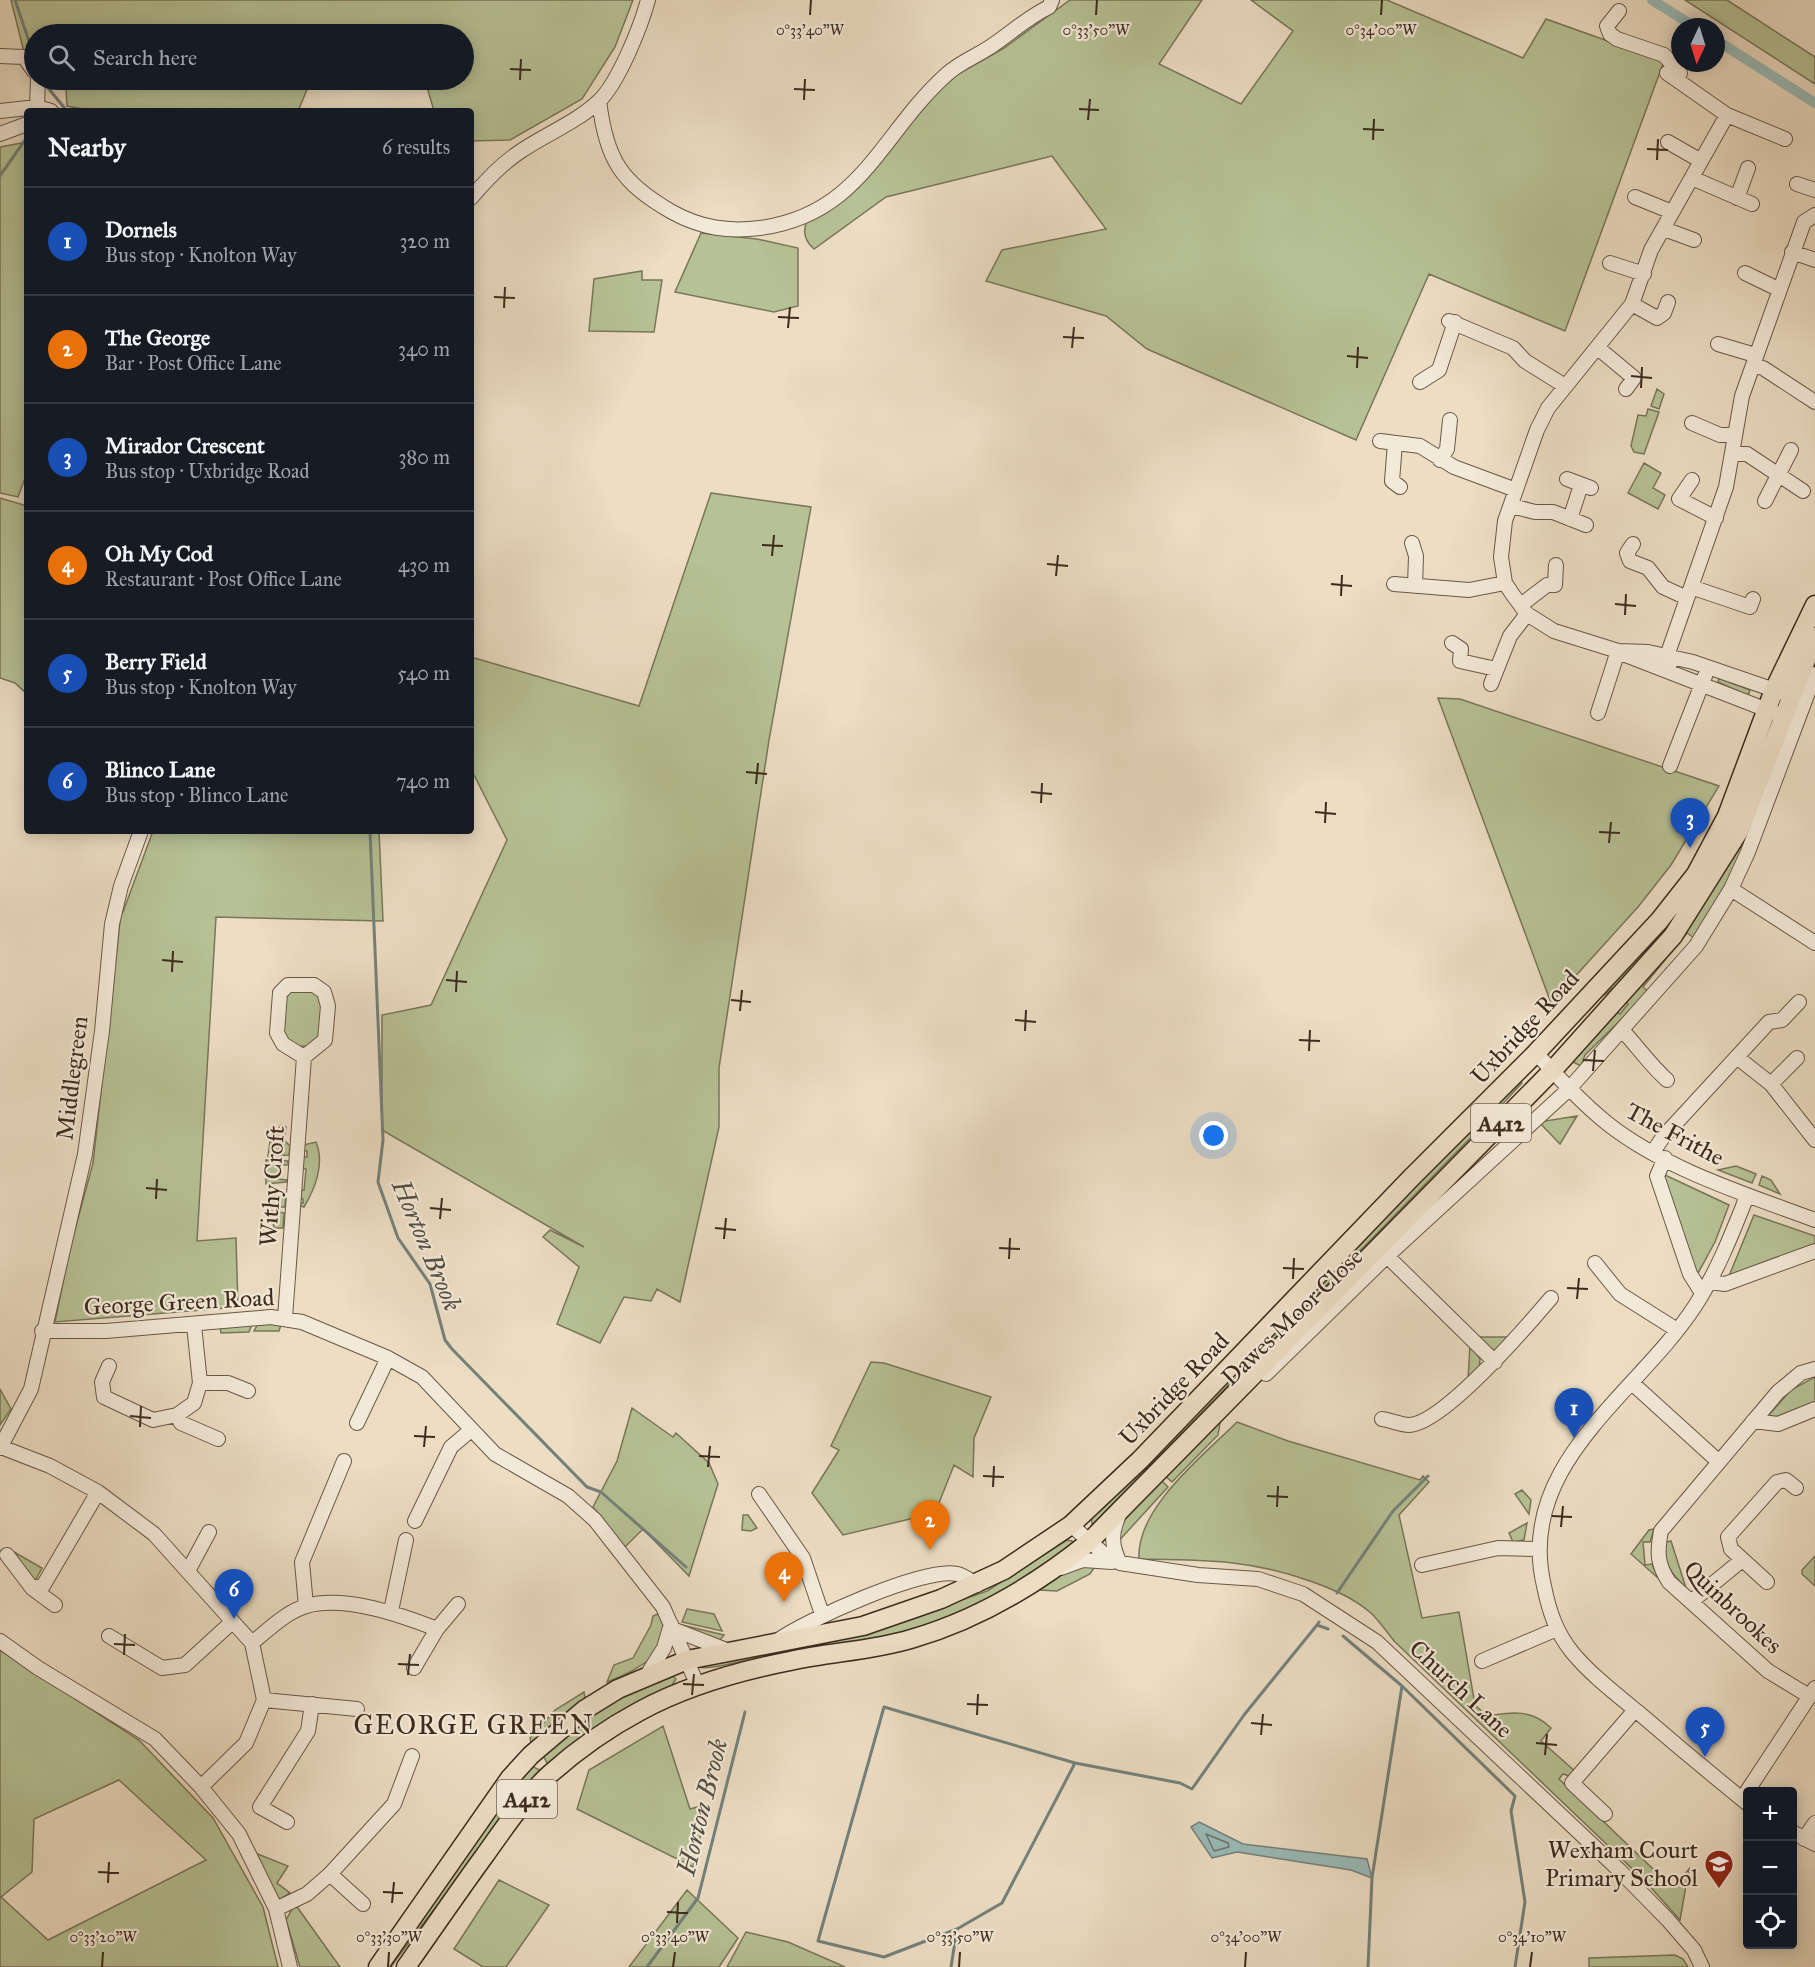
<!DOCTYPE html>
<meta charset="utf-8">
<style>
:root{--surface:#171b24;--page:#242831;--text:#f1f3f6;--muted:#9ea1a6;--line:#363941;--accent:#1a73e8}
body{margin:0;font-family:"IM FELL Great Primer",serif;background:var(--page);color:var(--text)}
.controls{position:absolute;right:18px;bottom:18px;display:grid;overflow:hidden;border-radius:6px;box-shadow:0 3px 15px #0003}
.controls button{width:54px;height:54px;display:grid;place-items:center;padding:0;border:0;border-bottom:2px solid var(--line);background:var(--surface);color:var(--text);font:30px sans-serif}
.compass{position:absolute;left:1671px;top:18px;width:54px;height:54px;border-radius:50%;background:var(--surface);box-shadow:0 3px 15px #0003;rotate:184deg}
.you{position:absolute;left:1214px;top:1136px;width:21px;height:21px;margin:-15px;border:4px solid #fff;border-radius:50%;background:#1a73e8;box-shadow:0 0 0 9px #1a73e833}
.badge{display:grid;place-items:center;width:39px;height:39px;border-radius:50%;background:var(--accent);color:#fff;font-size:20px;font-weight:700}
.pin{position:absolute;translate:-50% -50px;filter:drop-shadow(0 2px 3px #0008)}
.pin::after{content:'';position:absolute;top:32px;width:21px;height:18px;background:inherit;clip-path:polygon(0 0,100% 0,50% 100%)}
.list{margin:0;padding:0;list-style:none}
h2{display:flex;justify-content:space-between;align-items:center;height:78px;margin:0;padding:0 24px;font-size:26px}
h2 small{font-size:20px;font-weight:400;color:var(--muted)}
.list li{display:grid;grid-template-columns:39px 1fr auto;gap:18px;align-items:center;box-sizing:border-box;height:108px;padding:0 24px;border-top:2px solid var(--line)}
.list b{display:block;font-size:22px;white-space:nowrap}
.list p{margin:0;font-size:20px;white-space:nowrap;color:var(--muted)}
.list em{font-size:20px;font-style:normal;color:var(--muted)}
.icon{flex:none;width:33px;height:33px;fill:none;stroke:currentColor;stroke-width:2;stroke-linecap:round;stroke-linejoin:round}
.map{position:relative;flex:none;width:1815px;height:1967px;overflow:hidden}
.search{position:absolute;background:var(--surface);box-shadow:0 3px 15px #0003;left:24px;top:24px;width:450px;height:66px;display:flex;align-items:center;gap:15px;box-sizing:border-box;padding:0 21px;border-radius:33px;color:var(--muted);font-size:22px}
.panel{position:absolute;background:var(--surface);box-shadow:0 3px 15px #0003;left:24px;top:108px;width:450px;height:726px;border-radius:6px}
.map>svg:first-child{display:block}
.green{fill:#b6c195;stroke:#797659;stroke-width:1.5;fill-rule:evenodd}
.water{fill:#9abbb9;stroke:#74817b;stroke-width:1.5}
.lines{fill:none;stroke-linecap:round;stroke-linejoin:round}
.shore{stroke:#6b736b;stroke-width:1.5}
.stream{stroke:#74817b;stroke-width:3}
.canal{stroke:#9abbb9;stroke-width:10}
.minor-casing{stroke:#685846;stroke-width:16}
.major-casing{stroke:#3c2b1d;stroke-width:21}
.minor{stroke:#f3e9d8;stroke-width:14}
.major{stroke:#ecddc3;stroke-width:18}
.ticks{fill:none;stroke:#3c2b1d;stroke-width:2}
.labels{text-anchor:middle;stroke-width:4.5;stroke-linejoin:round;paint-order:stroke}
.shield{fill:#f3e9d8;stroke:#736455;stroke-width:1.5}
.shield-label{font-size:22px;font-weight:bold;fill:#3c2b1d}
.street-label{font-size:24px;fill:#3c2b1d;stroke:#f3e9d8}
.poi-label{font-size:24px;fill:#3c2b1d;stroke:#f3e9d8;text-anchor:end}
.water-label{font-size:26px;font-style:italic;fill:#544f44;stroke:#f3e9d8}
.quarter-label{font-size:27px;letter-spacing:1.5px;fill:#3c2b1d;stroke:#f3e9d8}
.ticks-label{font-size:15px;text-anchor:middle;fill:#3c2b1d;stroke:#f3e9d8;stroke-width:4.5;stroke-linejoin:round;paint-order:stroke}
</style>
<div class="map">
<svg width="1815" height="1967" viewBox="0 0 1815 1967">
<rect width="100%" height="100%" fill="#ecddc3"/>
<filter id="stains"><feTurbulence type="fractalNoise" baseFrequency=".00333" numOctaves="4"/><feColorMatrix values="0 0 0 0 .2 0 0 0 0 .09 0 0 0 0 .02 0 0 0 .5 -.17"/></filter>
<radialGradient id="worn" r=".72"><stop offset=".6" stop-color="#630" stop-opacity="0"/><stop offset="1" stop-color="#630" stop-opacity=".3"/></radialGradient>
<path class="green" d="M11,0H633L615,47L582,99L510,140L471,141V111H434L425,80H464V34H34V65L26,60Z
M1070,0H1202L1159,64L1241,104L1293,31L1251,0H1387L1523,58L1546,19L1664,61L1565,331L1429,274L1356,440L1147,349L1106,316L986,281L1002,250L1106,229L1052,156L886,197L814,249C805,241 802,232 807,221L846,198L890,149L933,92L953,77L1004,48Z
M1685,0H1727L1815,57V84Z
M54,80H311L298,111H93L67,106L66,88Z
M27,142V473L18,497L0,493V147Z
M701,233L757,239L798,248V306L774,312L675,292Z
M642,271V280H662L654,332L589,331L594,279Z
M1657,389L1664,394L1659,409L1651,406Z
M1648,409L1659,412L1644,454L1634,452L1631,446L1638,415L1646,416Z
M1644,463L1661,473L1653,488L1665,495L1658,509L1628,493Z
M711,493L811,507L769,740L719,1068V1127L680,1302L657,1289L651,1301L624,1297L600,1343L557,1324L579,1267L543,1237L550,1230L584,1247L382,1130V1015L431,1005L507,840L471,769V657L639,706Z
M0,498L27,506V694L15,683L0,678Z
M1719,678L1750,690L1748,696L1718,682Z
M1796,690L1746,843L1719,897L1694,938L1687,933L1643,987L1649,992L1585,1055L1581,1066L1569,1060L1615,1011L1620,1014L1628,1004L1626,1001L1650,967Z
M1438,698L1460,699L1719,786L1671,865L1638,907L1551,1003Z
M153,831H379L383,921L216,917L197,1241L236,1238L238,1307L55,1322L70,1248L93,1163L121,912H123Z
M1674,905L1678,913C1654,944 1632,976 1600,998Z
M291,988L316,991L322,1000L320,1035C316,1049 302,1046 290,1046C275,1027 275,1006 291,988Z
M1519,1080L1522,1083L1484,1124L1092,1525L1091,1513Z
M1577,1116L1560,1144L1539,1122Z
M281,1125L286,1127L284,1139L271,1140Z
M285,1141L290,1146L289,1155L268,1156L270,1142Z
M316,1142C325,1163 315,1189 304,1207L295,1204L303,1203V1199L295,1198V1191L304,1190L306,1169L297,1167L298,1157H307V1151L299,1150V1146Z
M266,1160L288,1161V1165H279L278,1179L287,1180L286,1182L266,1184Z
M1736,1166L1756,1174L1752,1183L1718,1170Z
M1665,1175L1729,1205L1715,1242L1697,1275L1664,1183Z
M1762,1176L1771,1180L1780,1194L1759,1185Z
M286,1195L285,1207H270L267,1196Z
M271,1211L284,1213L283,1228H274Z
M1754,1215L1815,1236V1244L1729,1276Z
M273,1321L281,1325L279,1331H254L259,1322Z
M253,1322L249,1332L221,1333L220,1327Z
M1478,1337H1511L1497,1350H1490Z
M1470,1344L1480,1359L1479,1369L1468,1380Z
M871,1362L884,1363L991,1397L974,1438L973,1477L954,1465L935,1513L843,1535L812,1493L839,1450L831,1446Z
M1815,1377V1406L1781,1418L1767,1417L1791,1390Z
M0,1389L11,1409L0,1425Z
M632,1408L673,1437L676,1433L709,1463L718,1484L689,1576L643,1529L625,1547L593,1507L617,1461Z
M1221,1417L1218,1435L1172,1482L1165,1476Z
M1237,1422L1288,1441L1420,1480L1423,1476L1429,1482L1399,1515L1422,1618L1459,1612L1475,1705L1487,1716C1512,1712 1532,1709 1551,1728L1541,1741L1577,1773L1569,1776L1563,1774L1559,1779L1673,1888L1689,1869L1680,1920L1645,1881L1394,1641C1388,1633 1381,1624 1374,1616C1357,1599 1333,1589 1310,1581C1248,1559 1204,1560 1139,1559C1136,1508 1203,1456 1237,1422Z
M1161,1480L1168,1487L1115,1545L1122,1519Z
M1522,1490L1531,1500L1529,1514L1515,1494Z
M743,1515H748L757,1528L751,1531L742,1530Z
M1527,1523L1524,1540L1513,1542L1509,1533Z
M1654,1529L1650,1542H1643L1645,1565L1652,1564L1658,1578L1631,1554L1649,1530Z
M1067,1540L1072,1541L1073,1545C1011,1597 934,1630 856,1645C827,1651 798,1650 770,1655C753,1657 712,1671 699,1667V1664L933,1610L987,1591Z
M1671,1541L1686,1588C1671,1573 1664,1564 1662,1543Z
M14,1552L42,1568L36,1579L33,1580Z
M1815,1556V1586L1802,1574V1570Z
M1098,1562L1090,1574L1057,1591L1040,1590L1070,1568Z
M687,1609L714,1614L722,1631L682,1622Z
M658,1614C687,1647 631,1673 607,1682L614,1665L633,1658L651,1625L653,1616Z
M682,1625L724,1635L720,1640L682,1627Z
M0,1650L139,1740L213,1818L263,1907L278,1967H0ZM119,1780L206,1860L48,1940L1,1897L32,1872L34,1819Z
M671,1674L676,1679L669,1690L555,1763H547L543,1755L547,1748L616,1697Z
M584,1692L585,1698L536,1742H531L530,1738L555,1710Z
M663,1726L690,1809L708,1804L693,1867L577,1809L589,1770Z
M531,1766L540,1770L541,1775C491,1839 438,1901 391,1967H381L482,1825Z
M255,1853L288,1866L277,1883L290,1893L279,1900Z
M499,1880L549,1905L506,1967H483L454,1949Z
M687,1890L738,1938L719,1967H629Z
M295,1904L340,1967H300L286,1920Z
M746,1932L788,1942L845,1967H727Z
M1675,1955L1683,1959L1688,1967H1589V1958Z"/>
<path class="water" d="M1199,1822L1243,1844L1367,1859L1372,1878L1351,1870L1237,1852L1212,1858L1191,1827Z"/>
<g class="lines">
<path class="shore" d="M1206,1834L1228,1843L1229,1847L1214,1851Z"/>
<path class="stream" d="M15,0L34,56
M44,83L67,111
M0,176L27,137
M370,831L383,1140L378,1182L398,1238L430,1284L445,1340L452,1349L587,1487L601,1492L686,1567
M1337,1593L1393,1511L1428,1476
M1319,1622L1317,1625L1328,1629
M1343,1636L1402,1686L1515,1796L1511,1811L1525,1902L1515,1967
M957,1929L884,1957L818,1941L884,1707L1075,1763
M647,1967L698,1898L745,1712
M951,1967L957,1929L1002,1903L1075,1763L1180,1783L1192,1789L1244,1715L1317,1625
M1368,1967L1372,1878L1402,1686"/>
<path class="canal" d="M1652,0L1695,27
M1716,40L1815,103"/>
<g class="minor-casing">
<path id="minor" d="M1619,11L1607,26L1610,34L1617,39L1664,55L1680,73
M0,56L24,57L34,71
M1667,73L1727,115L1785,139
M599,101C607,160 620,182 672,212C701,228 728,232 760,228C862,214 880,134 947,74C960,62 979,55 993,45C1012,32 1028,17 1049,7L1052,0
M37,107L38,80
M0,111L37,107L51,111
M1727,115L1651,250L1632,304L1548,408L1537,430L1505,521L1501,557L1505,583L1513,595L1527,614L1554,631L1618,651L1648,652L1693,662L1783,693
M0,134L27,124
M1668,142L1701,161
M1692,178L1752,204
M1797,184L1815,190
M1635,197L1672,212
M471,198C486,180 501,164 521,151C546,134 575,123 598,102C618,84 641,26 648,0
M1737,198L1748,168
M1664,229L1694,240
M1792,252L1815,260
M1610,263L1644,274
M1745,273L1778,289
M1632,304L1657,318L1664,313L1668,302
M1449,321L1513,348L1525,361L1565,386
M1718,344L1755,355
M1598,348L1634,378L1626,389
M1753,366L1763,368L1815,402
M1420,382L1439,370L1455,322
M1692,423L1720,435H1734
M1380,441L1420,446L1454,467L1516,490
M1395,443L1392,481L1400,487
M1734,454H1747L1803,491
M1440,460L1447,449L1450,420
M1567,479L1591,488
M1692,480L1679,499L1716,518
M1765,501L1791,450
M1512,506L1535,512H1553L1586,525
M1570,519L1581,485
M1412,543L1416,556L1415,586
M1633,544L1627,553L1630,561L1648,568L1663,587L1687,598
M1394,584L1469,590L1505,583
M1691,587L1750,607L1753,599
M1521,605L1547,585H1555L1556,565
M1452,643L1461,649L1460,661L1496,669
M1623,654L1775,713
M1670,672L1667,656L1726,487L1742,396L1804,222L1815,215
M1491,684L1510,636L1527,614
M1598,713L1618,651
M1670,766L1705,676
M1731,889L1815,943
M1622,1030C1638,1047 1650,1065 1667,1080
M1536,1053C1559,1078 1582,1103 1608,1124C1667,1170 1745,1194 1815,1220
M1738,1058L1771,1084L1815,1140
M1771,1084L1797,1058
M1653,1152L1663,1137L1769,1022L1782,1020L1799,1002
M1665,1158L1657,1176L1690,1274L1702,1293
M1747,1196C1732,1234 1717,1272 1695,1306C1637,1395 1515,1464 1544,1586C1549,1611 1556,1632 1572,1652C1591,1675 1616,1694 1639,1713C1675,1744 1711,1774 1748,1804
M1387,1256L1495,1362
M1595,1263L1620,1294L1677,1330
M1709,1282L1725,1284L1815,1251
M285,1318L304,1057L283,1044L277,1033L280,993L288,985H314L324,992L328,1006L325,1040L304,1057
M42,1331H106L271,1317L302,1322L388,1358L422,1377L495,1454L568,1496L595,1520L663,1607L698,1686
M109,1366L102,1382L104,1397L153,1420L177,1415L194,1403L200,1383L194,1325
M1266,1374L1387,1256L1569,1089L1696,946L1731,889L1748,852L1815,674
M200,1383H228L248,1391
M1632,1383L1719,1462
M177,1415L181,1423L218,1439
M1382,1419C1390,1420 1401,1425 1409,1425C1443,1424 1528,1325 1551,1298
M1753,1421L1778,1424L1815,1409
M357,1423L388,1358
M1,1447L50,1466L98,1492L154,1534L252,1643L264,1700L246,1743L201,1787
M0,1448L31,1389L85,1154L102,1031L112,924L121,886L141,831
M759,1494L803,1558L822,1614
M1119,1515C1111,1533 1111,1545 1120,1563
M415,1521L451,1447L471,1430
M1071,1525L1104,1554L1120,1563L1198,1575L1258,1579L1303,1594L1377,1642L1619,1870L1668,1920L1694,1950L1702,1967
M7,1555L32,1588L43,1586L98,1492
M1422,1565L1498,1548L1539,1549
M1061,1568L1083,1560L1112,1562
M188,1571L209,1532
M1767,1582L1731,1549L1728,1537L1777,1482L1786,1480L1796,1488
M32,1588L55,1605
M1692,1601L1742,1560
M306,1606L302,1562L344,1461
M391,1611L406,1540
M675,1630L729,1651
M109,1636L162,1668L185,1665L231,1623
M0,1641L38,1668L155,1739L201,1787L239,1834L276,1909L290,1967
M777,1641C804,1621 926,1566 957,1574C963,1575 971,1581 977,1585
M252,1643C268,1630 286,1612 306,1606C345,1595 401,1615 437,1629L458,1604
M1482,1661L1557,1629
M414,1668L437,1629
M647,1675L664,1648L671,1624
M1809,1696L1768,1671L1669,1582C1657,1564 1657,1552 1661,1531L1778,1392L1801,1373L1815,1369
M264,1700L357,1709
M1742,1799L1815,1688
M1605,1814L1572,1783L1635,1710
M287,1822L260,1807L308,1731L312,1704
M1792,1832L1815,1844
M1804,1839L1815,1823
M330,1874L363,1904
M276,1909L307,1894L330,1874L394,1804L412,1756"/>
</g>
<g class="major-casing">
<path id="major" d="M378,1967L510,1778L531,1755L584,1710L618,1689L687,1660L863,1626L941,1599L1004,1570L1071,1525L1140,1460L1411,1178L1536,1053L1659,921L1696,874L1727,816L1774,690L1815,605
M406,1967C432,1930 458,1892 485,1855C505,1827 525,1797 550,1774C577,1750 608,1728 640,1711C686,1686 739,1671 790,1661C830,1652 871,1651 911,1639C977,1620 1036,1585 1089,1542L1552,1071L1673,936L1739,831L1815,637"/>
</g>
<use href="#minor" class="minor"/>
<use href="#major" class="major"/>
</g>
<path class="ticks" d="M810,15L811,0M1096,15L1097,0M1381,15L1382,0M510,69L531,70M520,80L521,59M794,89L815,90M804,100L805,79M1079,109L1099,110M1088,120L1090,99M1363,129L1384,130M1373,140L1374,119M1647,149L1668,150M1657,160L1658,139M494,297L515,298M504,308L505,287M778,317L799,318M788,328L790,307M1063,337L1084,338M1072,348L1074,327M1347,356L1368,358M1357,368L1358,347M1631,376L1652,378M1641,388L1642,367M762,545L783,546M772,556L774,535M1047,564L1068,566M1056,576L1058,555M1331,584L1352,586M1341,596L1342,575M1615,604L1636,606M1625,615L1626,594M746,772L767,774M756,784L758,763M1031,792L1052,794M1041,803L1042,783M1315,812L1336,814M1325,823L1326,802M1599,832L1620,833M1609,843L1611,822M162,960L183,962M172,972L173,951M446,980L467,982M456,992L457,971M731,1000L751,1002M740,1011L742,990M1015,1020L1036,1022M1025,1031L1026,1010M1299,1040L1320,1041M1309,1051L1310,1030M1583,1060L1604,1061M1593,1071L1595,1050M146,1188L167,1190M156,1199L157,1179M430,1208L451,1210M440,1219L442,1198M715,1228L736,1230M724,1239L726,1218M999,1248L1020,1249M1009,1259L1010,1238M1283,1268L1304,1269M1293,1279L1294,1258M1567,1288L1588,1289M1577,1299L1579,1278M130,1416L151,1418M140,1427L141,1406M414,1436L435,1437M424,1447L426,1426M699,1456L720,1457M708,1467L710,1446M983,1476L1004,1477M993,1487L994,1466M1267,1496L1288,1497M1277,1507L1278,1486M1552,1516L1572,1517M1561,1527L1563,1506M114,1644L135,1645M124,1655L125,1634M398,1664L419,1665M408,1675L410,1654M683,1684L704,1685M692,1695L694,1674M967,1704L988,1705M977,1715L978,1694M1251,1723L1272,1725M1261,1735L1263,1714M1536,1743L1557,1745M1545,1755L1547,1734M98,1872L119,1873M108,1883L109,1862M383,1892L403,1893M392,1903L394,1882M667,1912L688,1913M677,1923L678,1902M102,1967L103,1952M388,1967L389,1952M673,1967L675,1952M959,1967L960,1952M1245,1967L1246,1952M1530,1967L1532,1952"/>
<defs>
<g id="school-pin" transform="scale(1.5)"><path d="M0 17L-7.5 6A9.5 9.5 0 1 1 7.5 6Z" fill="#8f2418" stroke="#f3e9d8"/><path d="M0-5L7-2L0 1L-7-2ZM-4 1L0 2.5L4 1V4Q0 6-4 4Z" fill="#fff"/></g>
</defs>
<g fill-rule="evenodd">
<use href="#school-pin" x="1719" y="1864"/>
</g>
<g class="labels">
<g class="shield">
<rect x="1471" y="1104" width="60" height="38" rx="4.5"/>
<rect x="497" y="1780" width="60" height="38" rx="4.5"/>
</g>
<g class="shield-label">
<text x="1501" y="1131">A412</text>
<text x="527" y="1807">A412</text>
</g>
<g class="street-label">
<text transform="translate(1525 1027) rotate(-47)" y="8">Uxbridge Road</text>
<text transform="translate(72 1078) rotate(-83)" y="8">Middlegreen</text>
<text transform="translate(1675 1134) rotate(28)" y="8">The Frithe</text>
<text transform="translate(272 1186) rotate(-86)" y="8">Withy Croft</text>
<text transform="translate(179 1302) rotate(-3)" y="8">George Green Road</text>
<text transform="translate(1292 1317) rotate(-44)" y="8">Dawes Moor Close</text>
<text transform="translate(1174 1389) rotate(-46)" y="8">Uxbridge Road</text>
<text transform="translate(1733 1607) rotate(43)" y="8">Quinbrookes</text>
<text transform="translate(1461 1689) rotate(43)" y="8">Church Lane</text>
</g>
<g class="poi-label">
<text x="1698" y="1858">Wexham Court<tspan x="1698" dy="28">Primary School</tspan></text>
</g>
<g class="water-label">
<text transform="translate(427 1245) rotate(67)" y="9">Horton Brook</text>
<text transform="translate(702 1807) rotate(-76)" y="9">Horton Brook</text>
</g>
<g class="quarter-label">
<text x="474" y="1734">GEORGE GREEN</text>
</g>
</g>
<g class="ticks-label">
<text x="810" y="35">0°33'40"W</text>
<text x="1096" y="35">0°33'50"W</text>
<text x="1381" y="35">0°34'00"W</text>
<text x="103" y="1942">0°33'20"W</text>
<text x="389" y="1942">0°33'30"W</text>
<text x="675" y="1942">0°33'40"W</text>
<text x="960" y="1942">0°33'50"W</text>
<text x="1246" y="1942">0°34'00"W</text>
<text x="1532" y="1942">0°34'10"W</text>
</g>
<rect width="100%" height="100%" filter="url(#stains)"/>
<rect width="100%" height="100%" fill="url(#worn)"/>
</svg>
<div class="controls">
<button>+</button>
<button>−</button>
<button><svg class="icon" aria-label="locate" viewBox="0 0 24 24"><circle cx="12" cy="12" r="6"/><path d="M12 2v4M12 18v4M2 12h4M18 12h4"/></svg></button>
</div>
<svg class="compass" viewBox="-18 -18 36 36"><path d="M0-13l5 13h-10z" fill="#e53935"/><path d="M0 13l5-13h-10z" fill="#9ea1a6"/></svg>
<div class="you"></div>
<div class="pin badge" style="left:1574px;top:1438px;background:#1a4fb4">1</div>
<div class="pin badge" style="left:930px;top:1550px;background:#e8710a">2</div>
<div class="pin badge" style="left:1690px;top:848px;background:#1a4fb4">3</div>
<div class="pin badge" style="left:784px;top:1602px;background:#e8710a">4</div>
<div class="pin badge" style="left:1705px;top:1757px;background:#1a4fb4">5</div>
<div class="pin badge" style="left:234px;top:1619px;background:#1a4fb4">6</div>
<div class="search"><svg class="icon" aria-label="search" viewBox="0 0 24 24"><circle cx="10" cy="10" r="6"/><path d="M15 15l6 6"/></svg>Search here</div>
<section class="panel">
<h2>Nearby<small>6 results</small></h2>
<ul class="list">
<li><span class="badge" style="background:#1a4fb4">1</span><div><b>Dornels</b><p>Bus stop · Knolton Way</p></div><em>320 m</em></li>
<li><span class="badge" style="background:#e8710a">2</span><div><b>The George</b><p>Bar · Post Office Lane</p></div><em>340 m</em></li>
<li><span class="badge" style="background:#1a4fb4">3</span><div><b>Mirador Crescent</b><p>Bus stop · Uxbridge Road</p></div><em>380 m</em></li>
<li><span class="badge" style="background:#e8710a">4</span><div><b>Oh My Cod</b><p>Restaurant · Post Office Lane</p></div><em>430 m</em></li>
<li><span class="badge" style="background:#1a4fb4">5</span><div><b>Berry Field</b><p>Bus stop · Knolton Way</p></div><em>540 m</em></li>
<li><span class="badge" style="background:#1a4fb4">6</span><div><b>Blinco Lane</b><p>Bus stop · Blinco Lane</p></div><em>740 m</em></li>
</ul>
</section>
</div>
